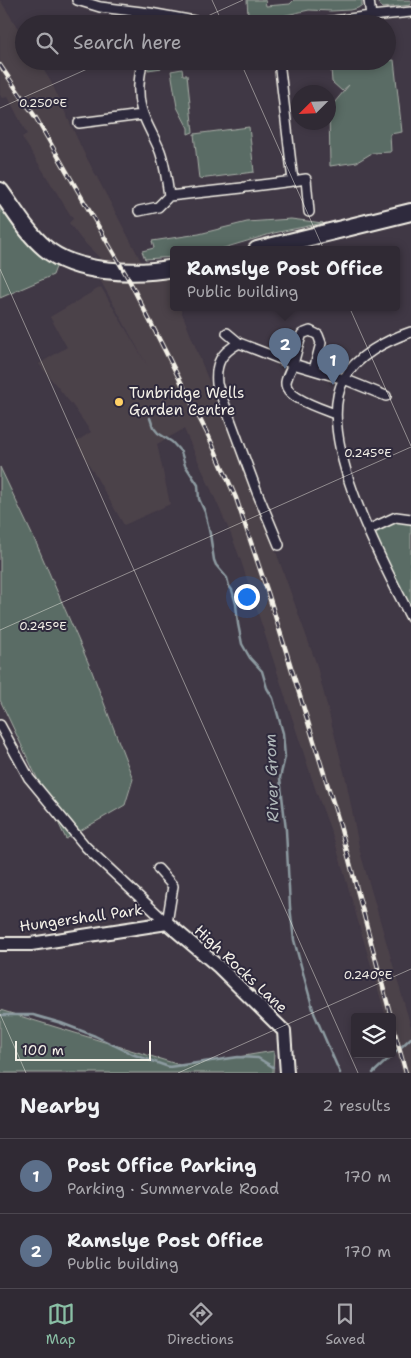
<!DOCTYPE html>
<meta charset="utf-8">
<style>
:root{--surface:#302a34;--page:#3c3640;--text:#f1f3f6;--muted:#a8a7ac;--line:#4b464f;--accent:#8abfa5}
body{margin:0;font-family:"Shantell Sans",sans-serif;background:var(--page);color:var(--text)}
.controls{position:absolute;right:15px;bottom:15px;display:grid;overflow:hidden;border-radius:5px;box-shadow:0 2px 8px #0003}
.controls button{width:45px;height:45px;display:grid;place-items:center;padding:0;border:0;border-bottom:1px solid var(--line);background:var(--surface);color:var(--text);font:25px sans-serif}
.compass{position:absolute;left:291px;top:85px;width:45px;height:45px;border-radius:50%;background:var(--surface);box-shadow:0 2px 8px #0003;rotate:246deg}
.scale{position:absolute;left:15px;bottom:12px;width:136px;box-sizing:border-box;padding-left:5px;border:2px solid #f4f1e8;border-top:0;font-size:14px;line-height:18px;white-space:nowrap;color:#f4f1e8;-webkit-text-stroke:4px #2f2a3d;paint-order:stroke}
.you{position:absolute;left:246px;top:596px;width:18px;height:18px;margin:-12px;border:4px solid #fff;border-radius:50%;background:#1a73e8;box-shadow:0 0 0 8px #1a73e833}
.badge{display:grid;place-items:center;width:32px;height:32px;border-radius:50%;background:var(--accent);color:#fff;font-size:16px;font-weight:700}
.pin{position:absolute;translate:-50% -41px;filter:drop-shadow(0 1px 2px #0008)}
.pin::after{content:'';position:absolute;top:26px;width:18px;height:15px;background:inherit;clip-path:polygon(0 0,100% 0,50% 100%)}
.popup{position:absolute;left:170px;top:246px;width:230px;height:65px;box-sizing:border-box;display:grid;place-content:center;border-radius:5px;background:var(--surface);filter:drop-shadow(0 1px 4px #0005);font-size:16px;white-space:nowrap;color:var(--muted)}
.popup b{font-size:19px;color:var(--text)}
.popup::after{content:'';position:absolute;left:50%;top:100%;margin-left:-10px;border:10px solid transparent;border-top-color:var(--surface)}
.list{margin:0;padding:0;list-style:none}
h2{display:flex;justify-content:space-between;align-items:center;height:65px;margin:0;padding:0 20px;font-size:21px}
h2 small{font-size:16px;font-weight:400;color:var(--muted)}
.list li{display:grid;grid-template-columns:32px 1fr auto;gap:15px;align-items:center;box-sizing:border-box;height:75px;padding:0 20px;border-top:1px solid var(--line)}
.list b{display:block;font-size:19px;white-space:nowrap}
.list p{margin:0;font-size:16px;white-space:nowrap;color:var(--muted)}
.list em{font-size:16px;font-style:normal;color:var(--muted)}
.icon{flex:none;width:28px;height:28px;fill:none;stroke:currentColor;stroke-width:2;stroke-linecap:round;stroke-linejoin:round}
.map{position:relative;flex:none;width:411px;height:1073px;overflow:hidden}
.search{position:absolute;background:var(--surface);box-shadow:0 2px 8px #0003;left:15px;right:15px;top:15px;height:55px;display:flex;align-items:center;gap:12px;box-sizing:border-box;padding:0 18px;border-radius:28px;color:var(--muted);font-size:19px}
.sheet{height:215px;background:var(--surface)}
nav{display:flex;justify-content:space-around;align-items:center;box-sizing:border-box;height:70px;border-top:1px solid var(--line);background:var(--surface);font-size:14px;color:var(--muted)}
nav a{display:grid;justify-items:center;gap:2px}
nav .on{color:var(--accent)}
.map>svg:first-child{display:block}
.built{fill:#4c424a}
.green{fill:#5a6c65;stroke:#a7aea6}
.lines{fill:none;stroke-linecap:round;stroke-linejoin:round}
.stream{stroke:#8d9ba1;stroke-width:2.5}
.street-casing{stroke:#f4f1e8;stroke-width:12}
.secondary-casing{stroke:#f4f1e8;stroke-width:16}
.highway-casing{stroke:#f4f1e8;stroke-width:20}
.street{stroke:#2f2a3d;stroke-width:9}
.secondary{stroke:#2f2a3d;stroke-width:12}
.highway{stroke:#2f2a3d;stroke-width:16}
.rail-casing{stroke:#f4f1e8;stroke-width:4.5}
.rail{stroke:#2f2a3d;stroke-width:2.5;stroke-dasharray:8;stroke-linecap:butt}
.ticks{fill:none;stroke:#f4f1e8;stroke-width:1;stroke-opacity:0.45}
.poi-dot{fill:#ffd166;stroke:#2f2a3d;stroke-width:2}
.labels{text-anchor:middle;stroke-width:4;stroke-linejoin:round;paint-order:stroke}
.poi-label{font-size:15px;fill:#f4f1e8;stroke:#2f2a3d;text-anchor:start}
.street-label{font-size:15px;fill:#f4f1e8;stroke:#2f2a3d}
.water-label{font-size:16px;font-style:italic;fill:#afb7b8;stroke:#2f2a3d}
.ticks-label{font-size:12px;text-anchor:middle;fill:#f4f1e8;stroke:#2f2a3d;stroke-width:4;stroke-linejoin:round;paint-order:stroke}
</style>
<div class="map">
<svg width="411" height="1073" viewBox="0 0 411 1073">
<rect width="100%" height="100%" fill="#403845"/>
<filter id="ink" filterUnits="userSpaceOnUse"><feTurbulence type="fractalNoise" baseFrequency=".02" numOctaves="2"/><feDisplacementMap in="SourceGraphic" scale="10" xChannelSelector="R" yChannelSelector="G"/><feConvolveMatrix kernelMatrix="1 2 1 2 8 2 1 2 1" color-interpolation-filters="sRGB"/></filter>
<g filter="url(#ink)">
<path class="built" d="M0,0L24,38V61H38L51,82L83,151L142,263H115L103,261L81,239L69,223L73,219L22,137L27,134L8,97L2,98L0,95Z
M98,276L128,278L135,282L168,277L174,293V308H180L276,552L316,663L346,780L360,852L411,1027V1073H402L392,1037V1017H386L335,842L316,791L241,561L230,532L184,429L157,444L170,504L124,525L76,442L91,432L73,406L39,364L67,347L50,317L101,287L148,367Z"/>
<path class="green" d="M247,0H265L266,6L290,4L294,0H362V5L358,8L350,10L331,11L309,10L277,17L248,15Z
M376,0H411V5L382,8Z
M394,60L402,132L390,134L391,152L372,153L357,162L330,166L329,109L349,85L342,91L332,82L331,68L357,66L358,63Z
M148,61H162V68L148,70Z
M182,69L183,75H187L193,132L188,134V128L177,107L171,71Z
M249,127L254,172L199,179L194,134Z
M0,205L33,249L56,267L53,275L0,298Z
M291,219L323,223L274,233L217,250H174V257L145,259L142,251L154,248L152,241L199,234L247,222Z
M0,467L37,545L91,669L133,779L125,805L66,839L0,700Z
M396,519L411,520V615L369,530Z
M0,1010L183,1066L274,1051L273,1073H0Z"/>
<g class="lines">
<path class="stream" d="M150,418L153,427L158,433L172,442L181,452L185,465L198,485L199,499L205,512L210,534L214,560L216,565L227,578L229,586L232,590L236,604L238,624L242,644L250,658L262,671L267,688L273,698L283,733L285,757L280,778L286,830L290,907L294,940L314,1013L340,1073
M0,1015H33L61,1023L95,1036L132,1054L169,1067L238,1057L258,1058L273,1067
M373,1073L411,1038"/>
<g class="street-casing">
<path id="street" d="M77,0L100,7L150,13L211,24
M369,0L371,16
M312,24L371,16L411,12
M142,61C141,71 138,82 139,92C139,115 152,131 160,151C165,165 167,181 169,196L242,188
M79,123L142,115
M293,181L306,179L309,212
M245,187L293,181L279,61
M139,211L158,207L169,196
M411,332C387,340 356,356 344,379C313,435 384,566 411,618
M227,333L239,343L293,364L344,379L386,396
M239,343C221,353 215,363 217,384L257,492L279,545
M314,370L321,343L318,335L310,331L302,334C298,344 296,354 293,364C291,369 287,376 286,382C284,398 323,409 335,414
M368,530L396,517L411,519
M0,725L29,778L86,847L167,923
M158,869L173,886L167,923"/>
</g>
<g class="secondary-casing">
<path id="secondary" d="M0,944H31L167,923L219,967L284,1031L287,1073"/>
</g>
<g class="highway-casing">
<path id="highway" d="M0,191C14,210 27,233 45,248C75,274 137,275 174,268
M257,250L411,212"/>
</g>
<use href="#street" class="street"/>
<use href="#secondary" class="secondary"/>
<use href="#highway" class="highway"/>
<g class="rail-casing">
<path id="rail" d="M0,65L36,118L128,278L209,437L236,498L268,593L339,822L391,1017
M392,1022L406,1073"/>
</g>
<use href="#rail" class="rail"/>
</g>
</g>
<path class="ticks" d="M212,0L223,24M190,24L243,0M240,61L411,446M0,108L105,61M0,269L358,1073M0,630L411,447M0,1014L26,1073M178,1073L411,969"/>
<circle class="poi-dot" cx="119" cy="402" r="5"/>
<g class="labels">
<g class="poi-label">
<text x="129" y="398">Tunbridge Wells<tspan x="129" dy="17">Garden Centre</tspan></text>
</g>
<g class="street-label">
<text transform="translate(81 918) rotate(-8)" y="5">Hungershall Park</text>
<text transform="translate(241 969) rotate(43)" y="5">High Rocks Lane</text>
</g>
<g class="water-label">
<text transform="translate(271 778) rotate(-92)" y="6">River Grom</text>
</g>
</g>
<g class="ticks-label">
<text x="43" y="107">0.250°E</text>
<text x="368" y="457">0.245°E</text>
<text x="43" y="630">0.245°E</text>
<text x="368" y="979">0.240°E</text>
</g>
</svg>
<div class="controls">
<button><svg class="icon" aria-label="layers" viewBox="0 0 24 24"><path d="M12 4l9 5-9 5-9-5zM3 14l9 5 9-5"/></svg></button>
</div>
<svg class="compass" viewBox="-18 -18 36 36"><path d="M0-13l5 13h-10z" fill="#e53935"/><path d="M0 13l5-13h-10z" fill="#a8a7ac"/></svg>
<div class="scale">100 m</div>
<div class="you"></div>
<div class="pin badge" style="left:333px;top:385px;background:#5c6f8a">1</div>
<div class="pin badge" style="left:285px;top:369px;background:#5c6f8a">2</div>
<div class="popup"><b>Ramslye Post Office</b>Public building</div>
<div class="search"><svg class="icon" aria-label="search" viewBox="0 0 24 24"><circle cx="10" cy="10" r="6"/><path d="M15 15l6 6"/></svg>Search here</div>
</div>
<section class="sheet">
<h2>Nearby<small>2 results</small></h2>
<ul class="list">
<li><span class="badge" style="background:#5c6f8a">1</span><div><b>Post Office Parking</b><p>Parking · Summervale Road</p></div><em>170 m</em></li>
<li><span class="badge" style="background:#5c6f8a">2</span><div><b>Ramslye Post Office</b><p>Public building</p></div><em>170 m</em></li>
</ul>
</section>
<nav>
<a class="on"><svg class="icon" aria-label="map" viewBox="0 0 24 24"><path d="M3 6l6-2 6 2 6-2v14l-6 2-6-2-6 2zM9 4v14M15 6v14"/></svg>Map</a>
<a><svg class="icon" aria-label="directions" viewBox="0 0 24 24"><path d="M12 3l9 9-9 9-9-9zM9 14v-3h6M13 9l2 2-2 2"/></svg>Directions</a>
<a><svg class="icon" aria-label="saved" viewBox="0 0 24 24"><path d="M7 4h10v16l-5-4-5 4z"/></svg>Saved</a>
</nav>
